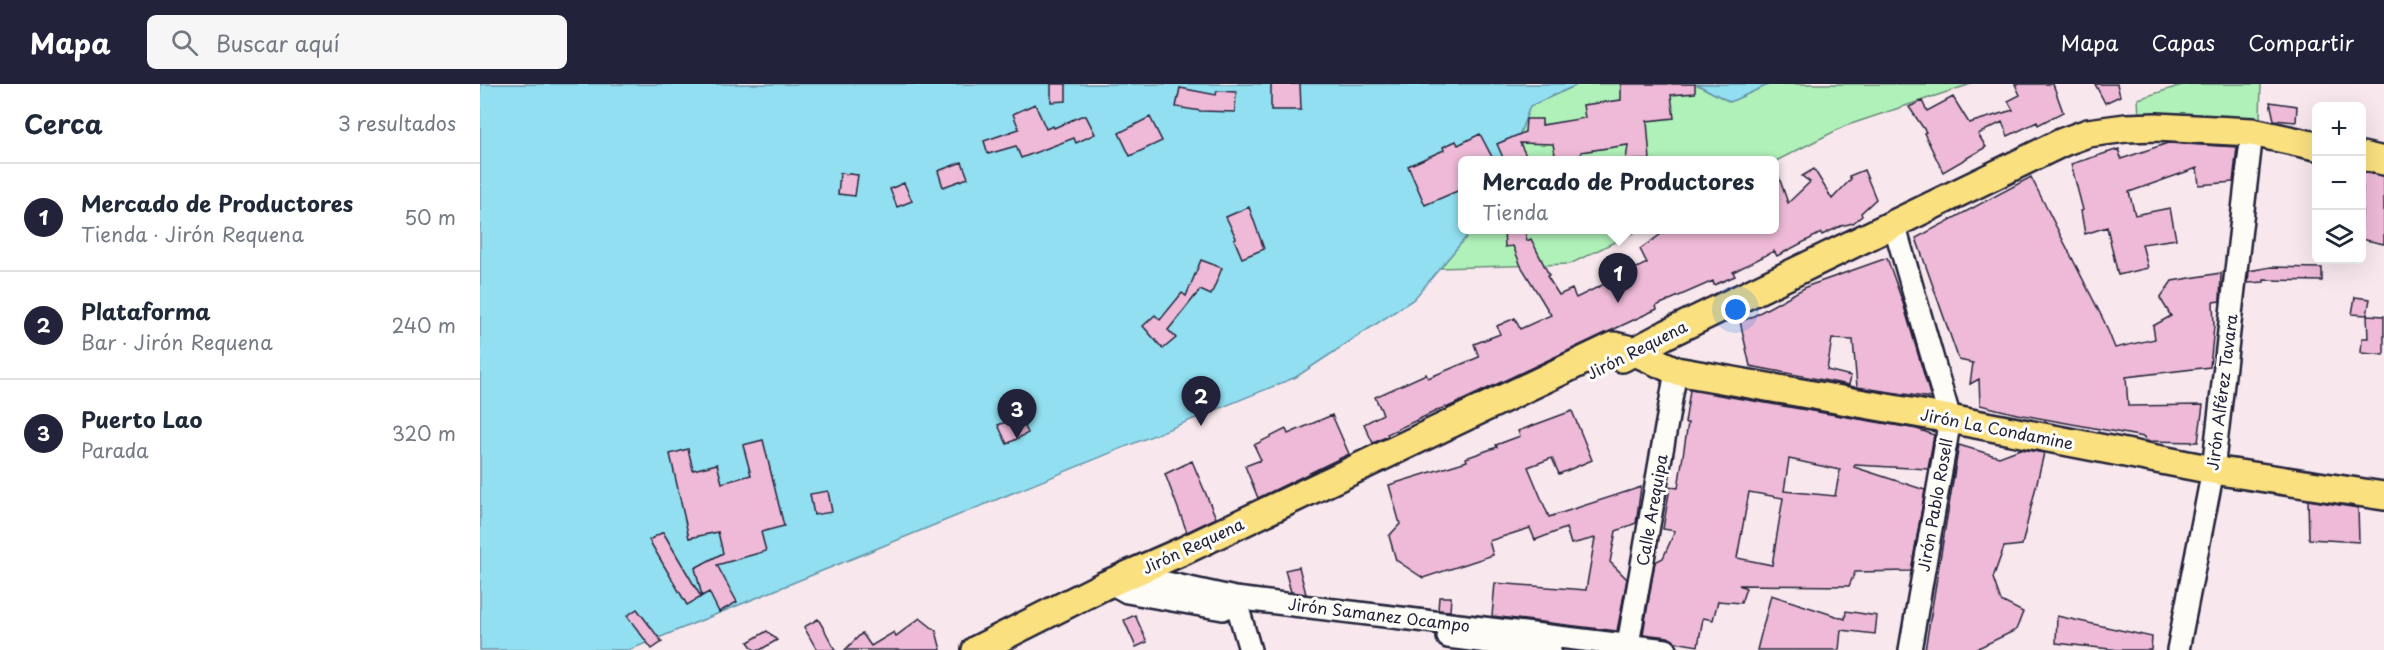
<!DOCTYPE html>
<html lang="es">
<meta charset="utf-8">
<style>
:root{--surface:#fff;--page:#f6f6f7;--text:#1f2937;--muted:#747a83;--line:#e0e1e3;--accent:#22223b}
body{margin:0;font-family:"Playpen Sans",sans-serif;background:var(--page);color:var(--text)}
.controls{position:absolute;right:18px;top:18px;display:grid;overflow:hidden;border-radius:9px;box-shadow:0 6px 24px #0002}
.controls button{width:54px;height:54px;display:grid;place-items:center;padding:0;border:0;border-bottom:2px solid var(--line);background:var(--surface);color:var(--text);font:30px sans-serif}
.you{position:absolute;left:1256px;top:226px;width:21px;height:21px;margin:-15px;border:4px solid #fff;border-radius:50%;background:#1a73e8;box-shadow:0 0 0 9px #1a73e833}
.badge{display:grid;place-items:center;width:39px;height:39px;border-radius:50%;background:var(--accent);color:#fff;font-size:20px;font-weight:700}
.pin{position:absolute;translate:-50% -50px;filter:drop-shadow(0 2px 3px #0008)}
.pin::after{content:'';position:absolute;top:32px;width:21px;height:18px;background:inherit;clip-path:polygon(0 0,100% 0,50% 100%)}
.popup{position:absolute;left:978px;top:72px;width:321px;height:78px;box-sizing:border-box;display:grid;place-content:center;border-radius:9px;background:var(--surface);filter:drop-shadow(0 2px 4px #0005);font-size:20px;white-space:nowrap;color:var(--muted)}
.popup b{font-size:22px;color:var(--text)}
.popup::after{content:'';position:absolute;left:50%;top:100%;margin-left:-12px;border:12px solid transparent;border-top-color:var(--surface)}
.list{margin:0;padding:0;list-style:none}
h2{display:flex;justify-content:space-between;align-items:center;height:78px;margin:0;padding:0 24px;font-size:26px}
h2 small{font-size:20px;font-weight:400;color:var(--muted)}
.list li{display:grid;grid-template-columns:39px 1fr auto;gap:18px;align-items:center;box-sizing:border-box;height:108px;padding:0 24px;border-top:2px solid var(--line)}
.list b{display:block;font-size:22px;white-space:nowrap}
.list p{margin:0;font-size:20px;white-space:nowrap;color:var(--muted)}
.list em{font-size:20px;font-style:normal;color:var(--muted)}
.icon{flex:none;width:33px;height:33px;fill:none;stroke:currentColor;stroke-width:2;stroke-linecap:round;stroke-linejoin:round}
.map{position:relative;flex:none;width:1904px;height:566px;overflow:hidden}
header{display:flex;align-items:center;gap:36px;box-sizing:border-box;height:84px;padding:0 30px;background:var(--accent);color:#fff}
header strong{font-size:28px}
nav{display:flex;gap:33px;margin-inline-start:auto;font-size:21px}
.search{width:420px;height:54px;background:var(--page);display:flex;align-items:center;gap:15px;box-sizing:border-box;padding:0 21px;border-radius:9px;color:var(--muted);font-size:22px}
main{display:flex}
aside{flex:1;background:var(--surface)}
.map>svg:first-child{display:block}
.green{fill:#b0f1b9;stroke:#698a7a;stroke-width:1.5}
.water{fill:#91dff0;stroke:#6593a8;stroke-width:1.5}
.building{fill:#eebad7;stroke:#22223b;stroke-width:1.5;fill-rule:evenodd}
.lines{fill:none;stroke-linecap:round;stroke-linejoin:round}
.minor-casing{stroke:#22223b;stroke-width:26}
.major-casing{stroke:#22223b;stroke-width:32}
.minor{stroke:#fdfcf7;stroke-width:21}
.major{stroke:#fbe080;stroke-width:27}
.labels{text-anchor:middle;stroke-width:6;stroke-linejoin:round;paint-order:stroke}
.street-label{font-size:16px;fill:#22223b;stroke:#fdfcf7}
</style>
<header>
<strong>Mapa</strong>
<div class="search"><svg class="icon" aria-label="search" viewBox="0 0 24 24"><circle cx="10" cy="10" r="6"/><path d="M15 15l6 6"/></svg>Buscar aquí</div>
<nav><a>Mapa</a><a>Capas</a><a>Compartir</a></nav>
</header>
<main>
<aside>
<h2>Cerca<small>3 resultados</small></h2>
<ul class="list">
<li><span class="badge">1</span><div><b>Mercado de Productores</b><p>Tienda · Jirón Requena</p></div><em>50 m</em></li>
<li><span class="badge">2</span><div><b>Plataforma</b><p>Bar · Jirón Requena</p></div><em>240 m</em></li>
<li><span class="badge">3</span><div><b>Puerto Lao</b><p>Parada</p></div><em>320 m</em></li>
</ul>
</aside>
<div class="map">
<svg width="1904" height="566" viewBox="0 0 1904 566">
<rect width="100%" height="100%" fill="#f8e8ed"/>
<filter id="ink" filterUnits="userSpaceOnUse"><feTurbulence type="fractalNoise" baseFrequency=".0167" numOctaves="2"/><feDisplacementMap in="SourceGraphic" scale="12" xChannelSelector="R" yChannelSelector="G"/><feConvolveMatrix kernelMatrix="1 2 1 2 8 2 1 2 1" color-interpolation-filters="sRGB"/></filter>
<g filter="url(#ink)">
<path class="green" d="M1099,0H1216L1250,18L1289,0H1491L1365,42L1294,78L1030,76L1050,22Z
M1705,0H1781L1780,34L1659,31L1658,15Z
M992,146H1159L1090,180L960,184Z"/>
<path class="water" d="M0,0H1099L1050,22L1030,76H982V146H992L934,215L816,293L149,566H0Z
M1216,0H1290L1250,18Z"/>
<path class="building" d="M571,0H586V17L571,18Z
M791,0H820L821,26H791Z
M1141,0H1215V9L1191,11L1194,34L1167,37L1170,76H1146L1148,61L1101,68L1102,76H1076L1073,60L1040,59L1048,76H1024L1017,60L1045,48L1046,35H1062V41L1105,34L1103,21L1141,16Z
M1535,0H1573L1583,28L1558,41L1557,38L1528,52L1522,38L1498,50L1506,63L1463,88L1444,49L1446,48L1429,23L1442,17L1447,27L1473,13L1489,39L1533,26L1528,17L1540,11Z
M1615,0H1637L1640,12L1625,19Z
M700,4L736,11L737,7L756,8L755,28L721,27L696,23Z
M1790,18L1817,22L1816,38L1794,36Z
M555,20L566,45L573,42L574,44L601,32H606L615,50L596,59L594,54L541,74L536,62L508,70L504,57L539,45L533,30Z
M670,33L682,57L650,72L639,49Z
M1000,50L1012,73L1005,76H982V105L945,121L928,82L964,66L963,63L976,57L978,61Z
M1688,59L1757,63L1753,98L1719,101L1717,84L1649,108L1655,131L1690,124L1696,155L1662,160L1668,184L1638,191L1627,143L1605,150L1601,127L1603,126L1591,80L1639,65L1641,75Z
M482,78L488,94L463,103L458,87Z
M1296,85L1308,119L1330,98L1322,92L1334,85L1352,115L1371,95L1369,92L1384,86L1396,115L1381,129L1382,132L1373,139L1361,142L1342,151L1341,149L1297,172L1294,167L1253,188L1255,192L1234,201L1233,197L1176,222L1177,225L966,324L965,323L907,350L908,352L893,359L884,340L903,330L895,313L946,290L948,294L999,273L994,260L1020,250L1017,242L1035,234L1040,245L1071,231L1041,182L1033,162L1025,163L1024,146H1045L1047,157L1051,155L1069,191L1067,192L1079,211L1092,205L1096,214L1167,179L1160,165L1187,146H1294V86Z
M1881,88L1904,92V160L1881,155L1883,102H1881Z
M360,89L378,91L375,112L358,110Z
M1551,93L1624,237L1635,264L1675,255L1673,242L1691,232L1680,214L1692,197L1741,189L1740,217L1733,218L1734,242L1730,283L1646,293L1648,322L1723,321L1718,358L1666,357L1664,353L1537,330L1500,321L1499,295L1490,300L1493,279L1479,276L1436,154Z
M424,99L432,117L417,123L410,105Z
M769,123L784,165L762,174L754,155L756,154L746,133Z
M1407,174L1423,219L1451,314L1377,303L1373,256L1352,255L1347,286L1371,292L1369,301L1270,282L1260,237L1270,234L1328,202Z
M721,176L742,184L731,211L720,206L688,246L696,254L683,265L663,242L675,231L680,236L702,209L706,212Z
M1791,183L1842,184V197L1784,196V198L1768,199L1769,187Z
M1875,213L1890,215L1887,231L1872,230Z
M1887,231L1904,232V271L1881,269L1882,254H1888Z
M1210,306L1437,345L1454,351L1448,385L1375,381L1374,383L1445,406L1431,487L1375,488L1369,502L1259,501L1266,504L1261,519L1238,517L1233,536L1223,534L1218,562L1195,558L1188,553L1163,550L1175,478L1183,474L1195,447L1183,445L1190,403L1198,404L1208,339H1205ZM1309,375L1360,386L1355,412L1304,407ZM1269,408L1303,414L1292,481L1257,474Z
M1092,327L1112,376L1079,390L1072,374L1048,383L1069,433L1161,403L1156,439L1136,447L1130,478L1147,495L1137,547L1012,532L1015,499L1106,506L1115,454L1091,460L1086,444L1055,456L1050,444L1009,457L1013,471L943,494L916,476L909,452L920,440L909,401L987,377L986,374L1017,363L1016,361L1040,352L1038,347Z
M852,331L869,370L778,414L765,382L781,376L774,361L806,345L808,350Z
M540,333L548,349L527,360L518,341Z
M283,356L304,442L281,448L286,467L237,481L257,518L239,528L229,508L222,512L215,484L243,469L238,448L209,454L190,370L208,365L213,386L237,380L242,399L271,391L263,361Z
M1479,361L1519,373L1540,365L1564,369L1542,461L1524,463L1513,494L1521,517L1543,528L1536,546L1494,566H1445Z
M712,377L736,434L707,448L685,390Z
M348,407L352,428L334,431L330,410Z
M1828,416L1878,424L1879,458L1829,455Z
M183,448L221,513L207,521L169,456Z
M819,483L826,510L811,508L805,486Z
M1291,511L1365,535L1366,527L1397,532L1395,550L1361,546L1359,566H1277Z
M959,513H971L970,527L958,526Z
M157,525L182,558L172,565L147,532Z
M655,531L667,558L656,563L644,536Z
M1577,532L1672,553L1671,566H1639L1576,559Z
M440,534L456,547L461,566H365L382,549L391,562L414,548L416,552Z
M338,535L344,545L355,566H337L324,543Z
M287,547L297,556L280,566H274L268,558Z"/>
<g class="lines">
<g class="minor-casing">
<path id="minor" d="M1414,140L1470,335L1430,566
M650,491L755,514L1186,566
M631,499L647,508L743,525
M755,514L770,566
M968,553L1070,566
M1147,566L1196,287
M1698,566L1733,386L1772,48"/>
</g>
<g class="major-casing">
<path id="major" d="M1882,72L1904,77
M1142,274L1187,250L1583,58L1608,49L1646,44L1676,43L1772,48L1836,62
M496,566L623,502L705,466L1134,262L1151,266L1196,287L1470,335L1733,386L1904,412"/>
</g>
<use href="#minor" class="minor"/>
<use href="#major" class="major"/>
</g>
</g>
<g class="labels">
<g class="street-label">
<text transform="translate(1157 266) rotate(-27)" y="6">Jirón Requena</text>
<text transform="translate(1742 308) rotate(-83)" y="6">Jirón Alférez Tavara</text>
<text transform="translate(1517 345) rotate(11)" y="6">Jirón La Condamine</text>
<text transform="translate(1455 421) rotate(-80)" y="6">Jirón Pablo Rosell</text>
<text transform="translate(1172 426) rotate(-80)" y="6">Calle Arequipa</text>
<text transform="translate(713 462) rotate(-25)" y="6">Jirón Requena</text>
<text transform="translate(899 531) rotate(7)" y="6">Jirón Samanez Ocampo</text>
</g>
</g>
</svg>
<div class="controls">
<button>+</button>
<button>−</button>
<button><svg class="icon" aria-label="layers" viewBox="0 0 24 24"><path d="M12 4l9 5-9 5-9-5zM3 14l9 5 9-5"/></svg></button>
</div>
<div class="you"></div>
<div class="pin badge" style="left:1138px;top:219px">1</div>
<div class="popup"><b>Mercado de Productores</b>Tienda</div>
<div class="pin badge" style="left:721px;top:342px">2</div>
<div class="pin badge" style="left:537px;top:355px">3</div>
</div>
</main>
